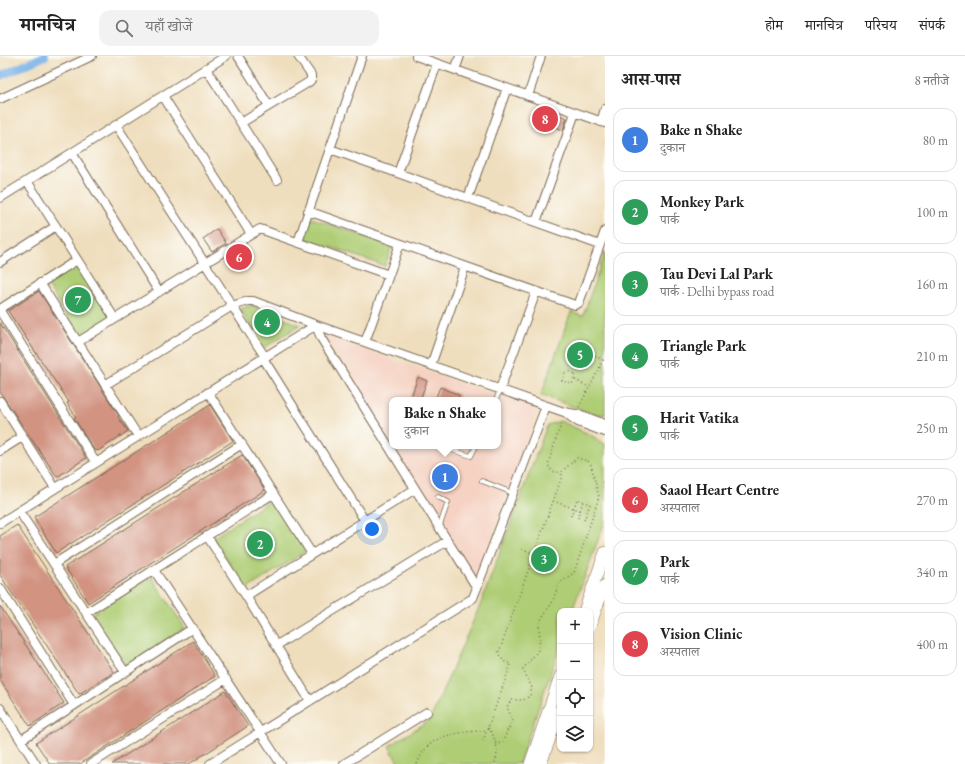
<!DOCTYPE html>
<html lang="hi">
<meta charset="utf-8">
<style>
:root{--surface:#fff;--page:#f2f2f2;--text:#222;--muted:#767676;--line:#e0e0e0;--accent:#1f6fb2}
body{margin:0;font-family:"EB Garamond","Noto Serif Devanagari",serif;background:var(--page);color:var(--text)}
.controls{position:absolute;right:12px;bottom:12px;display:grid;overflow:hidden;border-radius:8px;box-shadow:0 1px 3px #0004}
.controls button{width:36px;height:36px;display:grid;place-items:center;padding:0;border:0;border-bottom:1px solid var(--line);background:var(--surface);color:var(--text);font:20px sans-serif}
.you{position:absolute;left:372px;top:473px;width:14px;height:14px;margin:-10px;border:3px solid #fff;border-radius:50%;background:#1a73e8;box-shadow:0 0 0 6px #1a73e833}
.badge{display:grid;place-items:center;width:26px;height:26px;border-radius:50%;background:var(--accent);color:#fff;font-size:13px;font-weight:700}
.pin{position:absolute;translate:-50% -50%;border:2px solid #fff;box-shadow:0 1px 4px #0006}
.popup{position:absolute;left:389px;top:341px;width:112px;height:52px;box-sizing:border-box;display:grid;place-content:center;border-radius:8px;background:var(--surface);filter:drop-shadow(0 1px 3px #0005);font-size:13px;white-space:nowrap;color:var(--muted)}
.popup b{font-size:15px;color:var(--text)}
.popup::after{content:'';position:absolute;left:50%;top:100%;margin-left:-8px;border:8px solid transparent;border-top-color:var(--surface)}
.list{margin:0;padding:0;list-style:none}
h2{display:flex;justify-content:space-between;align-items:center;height:52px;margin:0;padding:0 16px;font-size:17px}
h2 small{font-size:13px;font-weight:400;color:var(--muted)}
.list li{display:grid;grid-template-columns:26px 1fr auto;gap:12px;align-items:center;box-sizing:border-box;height:64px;margin:0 8px 8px;padding:0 8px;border:1px solid var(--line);border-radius:12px}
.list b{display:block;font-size:15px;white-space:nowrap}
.list p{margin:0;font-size:13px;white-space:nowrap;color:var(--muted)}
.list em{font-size:13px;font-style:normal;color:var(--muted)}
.icon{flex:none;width:22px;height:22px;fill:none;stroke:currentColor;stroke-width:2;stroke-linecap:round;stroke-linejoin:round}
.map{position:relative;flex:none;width:605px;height:708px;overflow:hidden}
header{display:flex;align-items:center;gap:24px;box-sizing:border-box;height:56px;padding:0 20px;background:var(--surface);border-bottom:1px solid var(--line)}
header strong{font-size:19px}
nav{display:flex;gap:22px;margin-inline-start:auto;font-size:14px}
.search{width:280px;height:36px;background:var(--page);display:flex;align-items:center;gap:10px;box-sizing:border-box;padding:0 14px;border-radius:12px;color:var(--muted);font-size:15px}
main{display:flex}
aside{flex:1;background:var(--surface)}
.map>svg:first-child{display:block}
.built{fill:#f5d2c2}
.green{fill:#aecd74;stroke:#747c49}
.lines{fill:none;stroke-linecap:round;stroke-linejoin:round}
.canal{stroke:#76b0e6;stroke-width:8}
.building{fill:#d29381}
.service-casing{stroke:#7a6956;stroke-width:5.5}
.minor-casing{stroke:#7a6956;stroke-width:10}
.secondary-casing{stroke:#7a6956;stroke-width:12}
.path{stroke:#7a6956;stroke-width:1.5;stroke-dasharray:1 3;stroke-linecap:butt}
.service{stroke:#fff;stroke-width:4}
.minor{stroke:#fff;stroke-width:8}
.secondary{stroke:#fff;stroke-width:11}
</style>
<header>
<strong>मानचित्र</strong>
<div class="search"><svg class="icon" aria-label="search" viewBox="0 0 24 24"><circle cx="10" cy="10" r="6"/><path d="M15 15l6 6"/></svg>यहाँ खोजें</div>
<nav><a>होम</a><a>मानचित्र</a><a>परिचय</a><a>संपर्क</a></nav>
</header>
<main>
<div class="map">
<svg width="605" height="708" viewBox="0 0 605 708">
<rect width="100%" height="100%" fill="#fdfcf7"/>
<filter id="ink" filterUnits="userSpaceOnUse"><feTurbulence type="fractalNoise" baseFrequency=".025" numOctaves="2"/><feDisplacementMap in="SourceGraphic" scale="8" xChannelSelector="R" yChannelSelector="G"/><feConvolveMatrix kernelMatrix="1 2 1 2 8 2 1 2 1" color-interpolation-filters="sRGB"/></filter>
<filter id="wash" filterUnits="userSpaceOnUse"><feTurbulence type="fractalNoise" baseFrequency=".012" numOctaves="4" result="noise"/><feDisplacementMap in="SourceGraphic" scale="16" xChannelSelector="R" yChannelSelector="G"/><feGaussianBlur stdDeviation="0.9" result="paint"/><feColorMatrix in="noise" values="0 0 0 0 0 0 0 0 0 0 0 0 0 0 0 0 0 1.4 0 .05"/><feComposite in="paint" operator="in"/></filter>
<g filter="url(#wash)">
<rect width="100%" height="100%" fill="#efdebd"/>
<path class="built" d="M325,280L538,354L477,519L472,517L393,390H498V344H392V388Z"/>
<path class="green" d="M311,162L392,190L385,210L304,182Z
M605,196V359L591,357L541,339L571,256L583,260Z
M78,209L111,261L80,281L47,228Z
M251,249L300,269L264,292L240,253Z
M560,365L589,378L605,388V465L572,555H560V590L519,708H399L389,690L430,664L481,547L546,372L548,369Z
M272,443L306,495L247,533L213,482Z
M151,520L185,572L126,610L92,558Z"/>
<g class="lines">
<path class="canal" d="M0,20L45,0"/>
</g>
<g id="blocks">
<path class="building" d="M544,53L567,62L563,74L539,65Z
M217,173L226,187L212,196L203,183Z
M242,191L248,201L238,207L232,197Z
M39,235L119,360L118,361L128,375L98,395L97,394L95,395L74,362L76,361L67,347L69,346L8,255Z
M0,267L86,402L57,421L0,336Z
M418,321L427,325L420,344L411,341Z
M440,331L459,339L457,344H435Z
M210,349L233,385L56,497L34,461Z
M242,399L265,434L88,547L65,511Z
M17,469L114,616L79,638L0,519V480Z
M0,550L64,647L30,670L0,624Z
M193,585L215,620L80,708H50L36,687Z
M225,635L248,670L211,694L189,708H112Z"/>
</g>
</g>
<g filter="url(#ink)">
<use href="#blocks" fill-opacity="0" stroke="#7a6956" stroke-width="1"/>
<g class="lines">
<g class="service-casing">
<path id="service" d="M496,344L500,334
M449,390V393L471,400L476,390
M482,425L513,437
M438,441L448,446L439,472"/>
</g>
<g class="minor-casing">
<path id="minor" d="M238,0L269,50
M416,0L605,67
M206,12L277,124
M455,14L460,0
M163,40L251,178
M528,40L541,0
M0,43L92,0
M601,66L605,53
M241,67L309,26L311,24V19L298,0
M116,69L265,301
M330,93L600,189
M72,97L159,236
M398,117L437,8
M27,125L115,263
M0,142L226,0
M468,142L507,32
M308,155L575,249L579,247L605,175
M536,166L575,57
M298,186L362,0
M0,206L56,170
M40,227L138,380
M0,253L77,204
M0,255L96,407
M78,286L260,173L389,219
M365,286L400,188
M263,302L365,465
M431,309L465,211
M105,329L232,250L248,245H253L316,269L321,282L477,532
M500,333L536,236
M208,336L312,498
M0,345L55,432
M568,359L578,366L605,376
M0,395L22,381
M19,455L125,616
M0,467L316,269L564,356L581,359L605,368
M207,480L246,540L310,645
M54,508L242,388
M154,514L281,708
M0,532L74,649
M246,540L415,433
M86,557L273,438
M277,589L447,485
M0,652L36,708
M21,684L193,572
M91,708L226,623
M210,708L473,542L546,350
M344,708L427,656"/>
</g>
<g class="secondary-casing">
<path id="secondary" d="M584,555L605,496
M590,570L605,529
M530,708L560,620
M541,708L560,654"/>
</g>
<path class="path" d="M581,292L603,304
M566,314L576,318L572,328L562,325Z
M575,324L589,331
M579,351L605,301
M553,445L587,457
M571,460L577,443L590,448L584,464
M578,462L583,445
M522,493L554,505
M488,672C496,681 500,697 494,708
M483,685L511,608L503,605L499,596L561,423L562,415
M495,689L503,686L507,675L513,665L507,651L511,644H523L530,640L532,632L523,613L538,595L540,582L539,571L540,565L552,547L559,527L574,517L599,441L591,409L588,405L577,402L561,416C554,417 550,415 548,408L561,368
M417,708C426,684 443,679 466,676C473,675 481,676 488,673"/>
<use href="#service" class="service"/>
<use href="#minor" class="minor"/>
<use href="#secondary" class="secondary"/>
</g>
</g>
</svg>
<div class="controls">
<button>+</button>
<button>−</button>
<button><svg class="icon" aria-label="locate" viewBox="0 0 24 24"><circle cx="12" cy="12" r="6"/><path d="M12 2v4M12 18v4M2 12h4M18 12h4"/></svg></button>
<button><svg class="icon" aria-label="layers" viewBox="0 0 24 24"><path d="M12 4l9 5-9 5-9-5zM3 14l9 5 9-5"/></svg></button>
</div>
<div class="you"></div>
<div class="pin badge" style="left:445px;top:421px;background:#3f7fe0">1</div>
<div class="popup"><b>Bake n Shake</b>दुकान</div>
<div class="pin badge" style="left:260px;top:488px;background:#2e9e5b">2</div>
<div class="pin badge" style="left:544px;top:503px;background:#2e9e5b">3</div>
<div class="pin badge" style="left:267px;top:266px;background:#2e9e5b">4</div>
<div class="pin badge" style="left:580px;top:299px;background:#2e9e5b">5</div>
<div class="pin badge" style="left:239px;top:201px;background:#e0444e">6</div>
<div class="pin badge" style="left:78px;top:244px;background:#2e9e5b">7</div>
<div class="pin badge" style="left:545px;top:63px;background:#e0444e">8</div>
</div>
<aside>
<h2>आस-पास<small>8 नतीजे</small></h2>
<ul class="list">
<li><span class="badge" style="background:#3f7fe0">1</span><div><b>Bake n Shake</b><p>दुकान</p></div><em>80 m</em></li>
<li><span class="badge" style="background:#2e9e5b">2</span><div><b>Monkey Park</b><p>पार्क</p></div><em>100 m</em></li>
<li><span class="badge" style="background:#2e9e5b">3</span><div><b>Tau Devi Lal Park</b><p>पार्क · Delhi bypass road</p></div><em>160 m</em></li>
<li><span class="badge" style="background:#2e9e5b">4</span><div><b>Triangle Park</b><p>पार्क</p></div><em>210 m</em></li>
<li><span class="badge" style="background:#2e9e5b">5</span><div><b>Harit Vatika</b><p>पार्क</p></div><em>250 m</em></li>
<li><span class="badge" style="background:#e0444e">6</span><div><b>Saaol Heart Centre</b><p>अस्पताल</p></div><em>270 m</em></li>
<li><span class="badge" style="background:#2e9e5b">7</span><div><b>Park</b><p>पार्क</p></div><em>340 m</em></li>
<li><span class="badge" style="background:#e0444e">8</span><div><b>Vision Clinic</b><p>अस्पताल</p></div><em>400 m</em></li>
</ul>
</aside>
</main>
